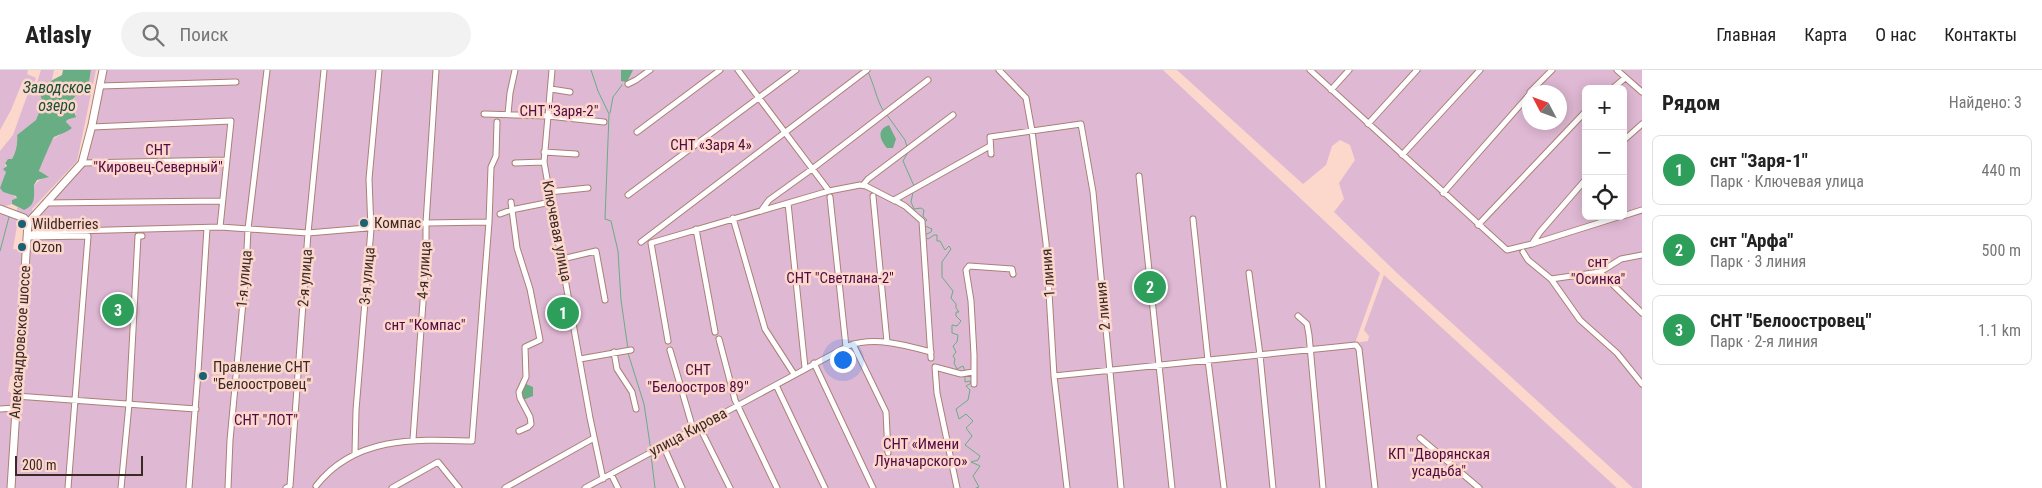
<!DOCTYPE html>
<html lang="ru">
<meta charset="utf-8">
<style>
:root{--surface:#fff;--page:#f2f2f2;--text:#222;--muted:#767676;--line:#e0e0e0;--accent:#1a6171}
body{margin:0;font-family:"Roboto Condensed",sans-serif;background:var(--page);color:var(--text)}
.controls{position:absolute;right:15px;top:15px;display:grid;overflow:hidden;border-radius:8px;box-shadow:0 2px 12px #0003}
.controls button{width:45px;height:45px;display:grid;place-items:center;padding:0;border:0;border-bottom:1px solid var(--line);background:var(--surface);color:var(--text);font:25px sans-serif}
.compass{position:absolute;left:1522px;top:15px;width:45px;height:45px;border-radius:50%;background:var(--surface);box-shadow:0 2px 12px #0003;rotate:311deg}
.scale{position:absolute;left:15px;bottom:12px;width:128px;box-sizing:border-box;padding-left:5px;border:2px solid #3b2924;border-top:0;font-size:14px;line-height:18px;white-space:nowrap;color:#3b2924;-webkit-text-stroke:4px #fcd7cc;paint-order:stroke}
.you{position:absolute;left:842px;top:289px;width:18px;height:18px;margin:-12px;border:4px solid #fff;border-radius:50%;background:#1a73e8;box-shadow:0 0 0 8px #1a73e833}
.badge{display:grid;place-items:center;width:32px;height:32px;border-radius:50%;background:var(--accent);color:#fff;font-size:16px;font-weight:700}
.pin{position:absolute;translate:-50% -50%;border:2px solid #fff;box-shadow:0 1px 5px #0006}
.list{margin:0;padding:0;list-style:none}
h2{display:flex;justify-content:space-between;align-items:center;height:65px;margin:0;padding:0 20px;font-size:21px}
h2 small{font-size:16px;font-weight:400;color:var(--muted)}
.list li{display:grid;grid-template-columns:32px 1fr auto;gap:15px;align-items:center;box-sizing:border-box;height:70px;margin:0 10px 10px;padding:0 10px;border:1px solid var(--line);border-radius:8px}
.list b{display:block;font-size:19px;white-space:nowrap}
.list p{margin:0;font-size:16px;white-space:nowrap;color:var(--muted)}
.list em{font-size:16px;font-style:normal;color:var(--muted)}
.icon{flex:none;width:28px;height:28px;fill:none;stroke:currentColor;stroke-width:2;stroke-linecap:round;stroke-linejoin:round}
.map{position:relative;flex:none;width:1642px;height:418px;overflow:hidden}
header{display:flex;align-items:center;gap:30px;box-sizing:border-box;height:70px;padding:0 25px;background:var(--surface);border-bottom:1px solid var(--line)}
header strong{font-size:24px}
nav{display:flex;gap:28px;margin-inline-start:auto;font-size:18px}
.search{width:350px;height:45px;background:var(--page);display:flex;align-items:center;gap:12px;box-sizing:border-box;padding:0 18px;border-radius:28px;color:var(--muted);font-size:19px}
main{display:flex}
aside{flex:1;background:var(--surface)}
.map>svg:first-child{display:block}
.green{fill:#dfb8d3;fill-rule:evenodd}
.water{fill:#69ad85}
.lines{fill:none;stroke-linecap:round;stroke-linejoin:round}
.stream{stroke:#69ad85;stroke-width:1}
.street-casing{stroke:#aa8174;stroke-width:7}
.secondary-casing{stroke:#aa8174;stroke-width:9}
.street{stroke:#fff;stroke-width:5}
.secondary{stroke:#fff;stroke-width:7}
.poi-dot{fill:#1a6171;stroke:#fcd7cc;stroke-width:2}
.labels{text-anchor:middle;stroke-width:5;stroke-linejoin:round;paint-order:stroke}
.park-label{font-size:15px;fill:#510a44;stroke:#fcd7cc}
.poi-label{font-size:15px;fill:#3b2924;stroke:#fcd7cc;text-anchor:start}
.street-label{font-size:15px;fill:#3b2924;stroke:#fcd7cc}
.water-label{font-size:16px;font-style:italic;fill:#1a4e33;stroke:#fcd7cc}
</style>
<header>
<strong>Atlasly</strong>
<div class="search"><svg class="icon" aria-label="search" viewBox="0 0 24 24"><circle cx="10" cy="10" r="6"/><path d="M15 15l6 6"/></svg>Поиск</div>
<nav><a>Главная</a><a>Карта</a><a>О нас</a><a>Контакты</a></nav>
</header>
<main>
<div class="map">
<svg width="1642" height="418" viewBox="0 0 1642 418">
<rect width="100%" height="100%" fill="#fcd7cc"/>
<path class="green" d="M0,0H28L27,4L36,8L33,16L22,13L11,40L0,60Z
M41,0H54L52,10L45,14L41,28L43,37L36,50L17,65C18,73 16,82 12,89H8L5,92L6,102L1,119L3,122L10,123L17,128L12,130V134L6,136L0,135V81L13,65L27,26L37,13Z
M91,0H96L77,91L32,139L33,143L81,94L103,0H1163L1380,203L1355,273L1368,271L1369,266L1364,260L1384,205L1617,418H0V139L12,148L18,150L13,179L26,180L28,154L17,142V137L24,140C30,124 30,113 48,106L42,104L39,101L50,72C55,66 65,63 72,58L66,53L67,50L72,49L76,44L71,35C77,20 90,18 91,0ZM17,302L15,326L8,321L10,307Z
M1177,0H1642V418H1633L1398,204L1334,142L1344,129L1339,113L1355,90L1350,75L1340,70L1332,76L1326,95L1303,114ZM1586,19H1623V146H1586ZM1530,22H1560V52H1530Z"/>
<path class="water" d="M63,0H91L89,12L73,29L71,34L76,47L67,50L66,52L72,58C66,63 60,64 54,67C52,69 41,96 39,101L49,107L37,110L34,115C34,127 36,135 24,140L12,134V130L17,128L16,126L3,122L0,118L6,102L3,99L7,96L5,93L8,89H12C16,82 18,73 17,65L36,50L40,40L43,37L40,22L45,14L62,5Z
M621,0H633L627,12L621,11Z
M889,55L896,69L893,78H887C880,70 876,60 889,55Z
M526,314L533,317V326L523,330L521,324Z"/>
<g class="lines">
<path class="stream" d="M591,0L598,21L609,44L605,149L611,151L618,181L621,230L628,279
M868,2C874,14 877,31 883,40
M610,43L613,27L622,15
M887,45L905,70L907,77
M908,82L903,91L914,116
M916,121L913,122L911,132L914,139L921,138L924,140L923,146L927,150L924,153
M925,156L932,159L931,162L925,165V167L928,169L934,165H937V171H940L945,180L949,176L951,179L942,192V207L953,221L951,228L956,234V238L959,242H956V246L961,251L957,256L952,255V263L958,265L957,272L953,276L956,282L953,286L955,289L954,293L957,299L963,296L965,301
M0,181L9,147
M628,283L644,334L651,381
M965,306V312L970,311L971,313L966,316L970,320L968,330L956,339L959,349L966,344L973,351L966,358L972,366L965,375L980,386L978,390L971,392L980,396L973,406L979,417L976,418
M651,385L655,418"/>
<g class="street-casing">
<path id="street" d="M552,0L544,92L590,348L603,409
M738,0L829,121
M999,0L1026,28L1032,61L1046,173L1054,306L1067,418
M1310,0L1507,180L1532,174L1621,146
M1617,0L1642,22
M628,14L636,10L650,0
M100,16L236,12
M551,19L570,22
M1612,19L1625,8
M1331,20L1349,0
M1530,22L1552,0
M484,44L548,46L604,52
M508,44L510,23L515,0
M1368,54L1417,0
M92,57L231,51L220,157
M637,62L720,0
M1623,71L1642,54
M544,82L576,84
M991,84L990,67L1081,54L1093,122L1121,418
M1402,85L1480,0
M82,93L227,90
M515,93L544,92
M1139,106L1172,418
M863,115L868,109L953,45
M549,122L588,118
M1443,123L1530,24
M628,125L796,0
M873,126L887,272
M830,127L846,277
M894,130L990,76
M896,131L905,136L922,151L931,288
M511,132L517,178L530,219L540,270L525,277L526,307L519,322L520,328L530,347L531,354L528,357L519,361
M45,133L222,131
M788,133L805,298
M761,141L769,130L812,99L928,10
M500,144L511,140L551,132
M1623,146L1642,140
M733,148L765,259L794,304
M1193,149L1208,290L1224,418
M1478,155L1586,41
M696,159L715,262
M27,166L37,162L220,157L308,163L426,153L489,152
M27,167L88,166L68,418
M641,172L867,0
M1532,174L1540,162L1586,109
M1523,182L1528,190L1551,209L1580,250L1617,283L1642,314
M562,189L596,181L605,230
M1600,202L1642,243
M1249,203L1260,285L1273,418
M1551,209L1600,202L1621,189L1642,185
M1298,246L1307,254L1309,265L1323,418
M719,269L735,330L777,418
M668,271L651,173L829,121L860,115L866,116L895,131
M853,274L886,342L888,383
M670,280L693,359
M614,282L617,299L632,322L636,339
M580,289L631,280
M814,293L873,418
M1054,306L1356,275L1359,279L1375,418
M974,314V285L971,231L966,200L969,196L1012,199L1013,204
M776,315L825,418
M16,326L196,339
M0,339L15,338
M699,356L730,418
M1420,368L1479,418
M413,369L426,191V153L436,0
M663,375L682,418
M355,383L356,340L371,159L369,109L379,0
M611,404L618,418
M316,416C355,366 415,369 472,371L489,152L491,97L496,86L497,52
M121,418L129,334L138,166H142
M189,418L198,302L207,158
M228,418L230,370L246,200L248,159L267,0
M286,418L290,416L308,163L324,0
M392,418L438,392L459,418
M505,418L594,368
M585,418L848,276C874,266 905,275 931,282
M957,418L937,323L935,297L961,304L973,302"/>
</g>
<g class="secondary-casing">
<path id="secondary" d="M0,139L24,148L28,153
M11,418L28,153L82,93L92,55L103,0"/>
</g>
<use href="#street" class="street"/>
<use href="#secondary" class="secondary"/>
</g>
<g class="poi-dot">
<circle cx="364" cy="153" r="5"/>
<circle cx="22" cy="154" r="5"/>
<circle cx="22" cy="177" r="5"/>
<circle cx="203" cy="306" r="5"/>
</g>
<g class="labels">
<g class="park-label">
<text x="559" y="46">СНТ "Заря-2"</text>
<text x="711" y="80">СНТ «Заря 4»</text>
<text x="158" y="85">СНТ<tspan x="158" dy="17">"Кировец-Северный"</tspan></text>
<text x="1598" y="197">снт<tspan x="1598" dy="17">"Осинка"</tspan></text>
<text x="840" y="213">СНТ "Светлана-2"</text>
<text x="425" y="260">снт "Компас"</text>
<text x="698" y="305">СНТ<tspan x="698" dy="17">"Белоостров 89"</tspan></text>
<text x="266" y="355">СНТ "ЛОТ"</text>
<text x="921" y="379">СНТ «Имени<tspan x="921" dy="17">Луначарского»</tspan></text>
<text x="1439" y="389">КП "Дворянская<tspan x="1439" dy="17">усадьба"</tspan></text>
</g>
<g class="poi-label">
<text x="374" y="158">Компас</text>
<text x="32" y="159">Wildberries</text>
<text x="32" y="182">Ozon</text>
<text x="213" y="302">Правление СНТ<tspan x="213" dy="17">"Белоостровец"</tspan></text>
</g>
<g class="street-label">
<text transform="translate(557 161) rotate(79)" y="5">Ключевая улица</text>
<text transform="translate(424 200) rotate(-87)" y="5">4-я улица</text>
<text transform="translate(1048 203) rotate(-94)" y="5">1 линия</text>
<text transform="translate(367 206) rotate(-85)" y="5">3-я улица</text>
<text transform="translate(305 208) rotate(-86)" y="5">2-я улица</text>
<text transform="translate(244 209) rotate(-85)" y="5">1-я улица</text>
<text transform="translate(1103 236) rotate(-95)" y="5">2 линия</text>
<text transform="translate(20 272) rotate(-86)" y="5">Александровское шоссе</text>
<text transform="translate(688 362) rotate(-28)" y="5">улица Кирова</text>
</g>
<g class="water-label">
<text x="57" y="23">Заводское<tspan x="57" dy="18">озеро</tspan></text>
</g>
</g>
</svg>
<div class="controls">
<button>+</button>
<button>−</button>
<button><svg class="icon" aria-label="locate" viewBox="0 0 24 24"><circle cx="12" cy="12" r="6"/><path d="M12 2v4M12 18v4M2 12h4M18 12h4"/></svg></button>
</div>
<svg class="compass" viewBox="-18 -18 36 36"><path d="M0-13l5 13h-10z" fill="#e53935"/><path d="M0 13l5-13h-10z" fill="#767676"/></svg>
<div class="scale">200 m</div>
<div class="you"></div>
<div class="pin badge" style="left:563px;top:243px;background:#2e9e5b">1</div>
<div class="pin badge" style="left:1150px;top:217px;background:#2e9e5b">2</div>
<div class="pin badge" style="left:118px;top:240px;background:#2e9e5b">3</div>
</div>
<aside>
<h2>Рядом<small>Найдено: 3</small></h2>
<ul class="list">
<li><span class="badge" style="background:#2e9e5b">1</span><div><b>снт &quot;Заря-1&quot;</b><p>Парк · Ключевая улица</p></div><em>440 m</em></li>
<li><span class="badge" style="background:#2e9e5b">2</span><div><b>снт &quot;Арфа&quot;</b><p>Парк · 3 линия</p></div><em>500 m</em></li>
<li><span class="badge" style="background:#2e9e5b">3</span><div><b>СНТ &quot;Белоостровец&quot;</b><p>Парк · 2-я линия</p></div><em>1.1 km</em></li>
</ul>
</aside>
</main>
